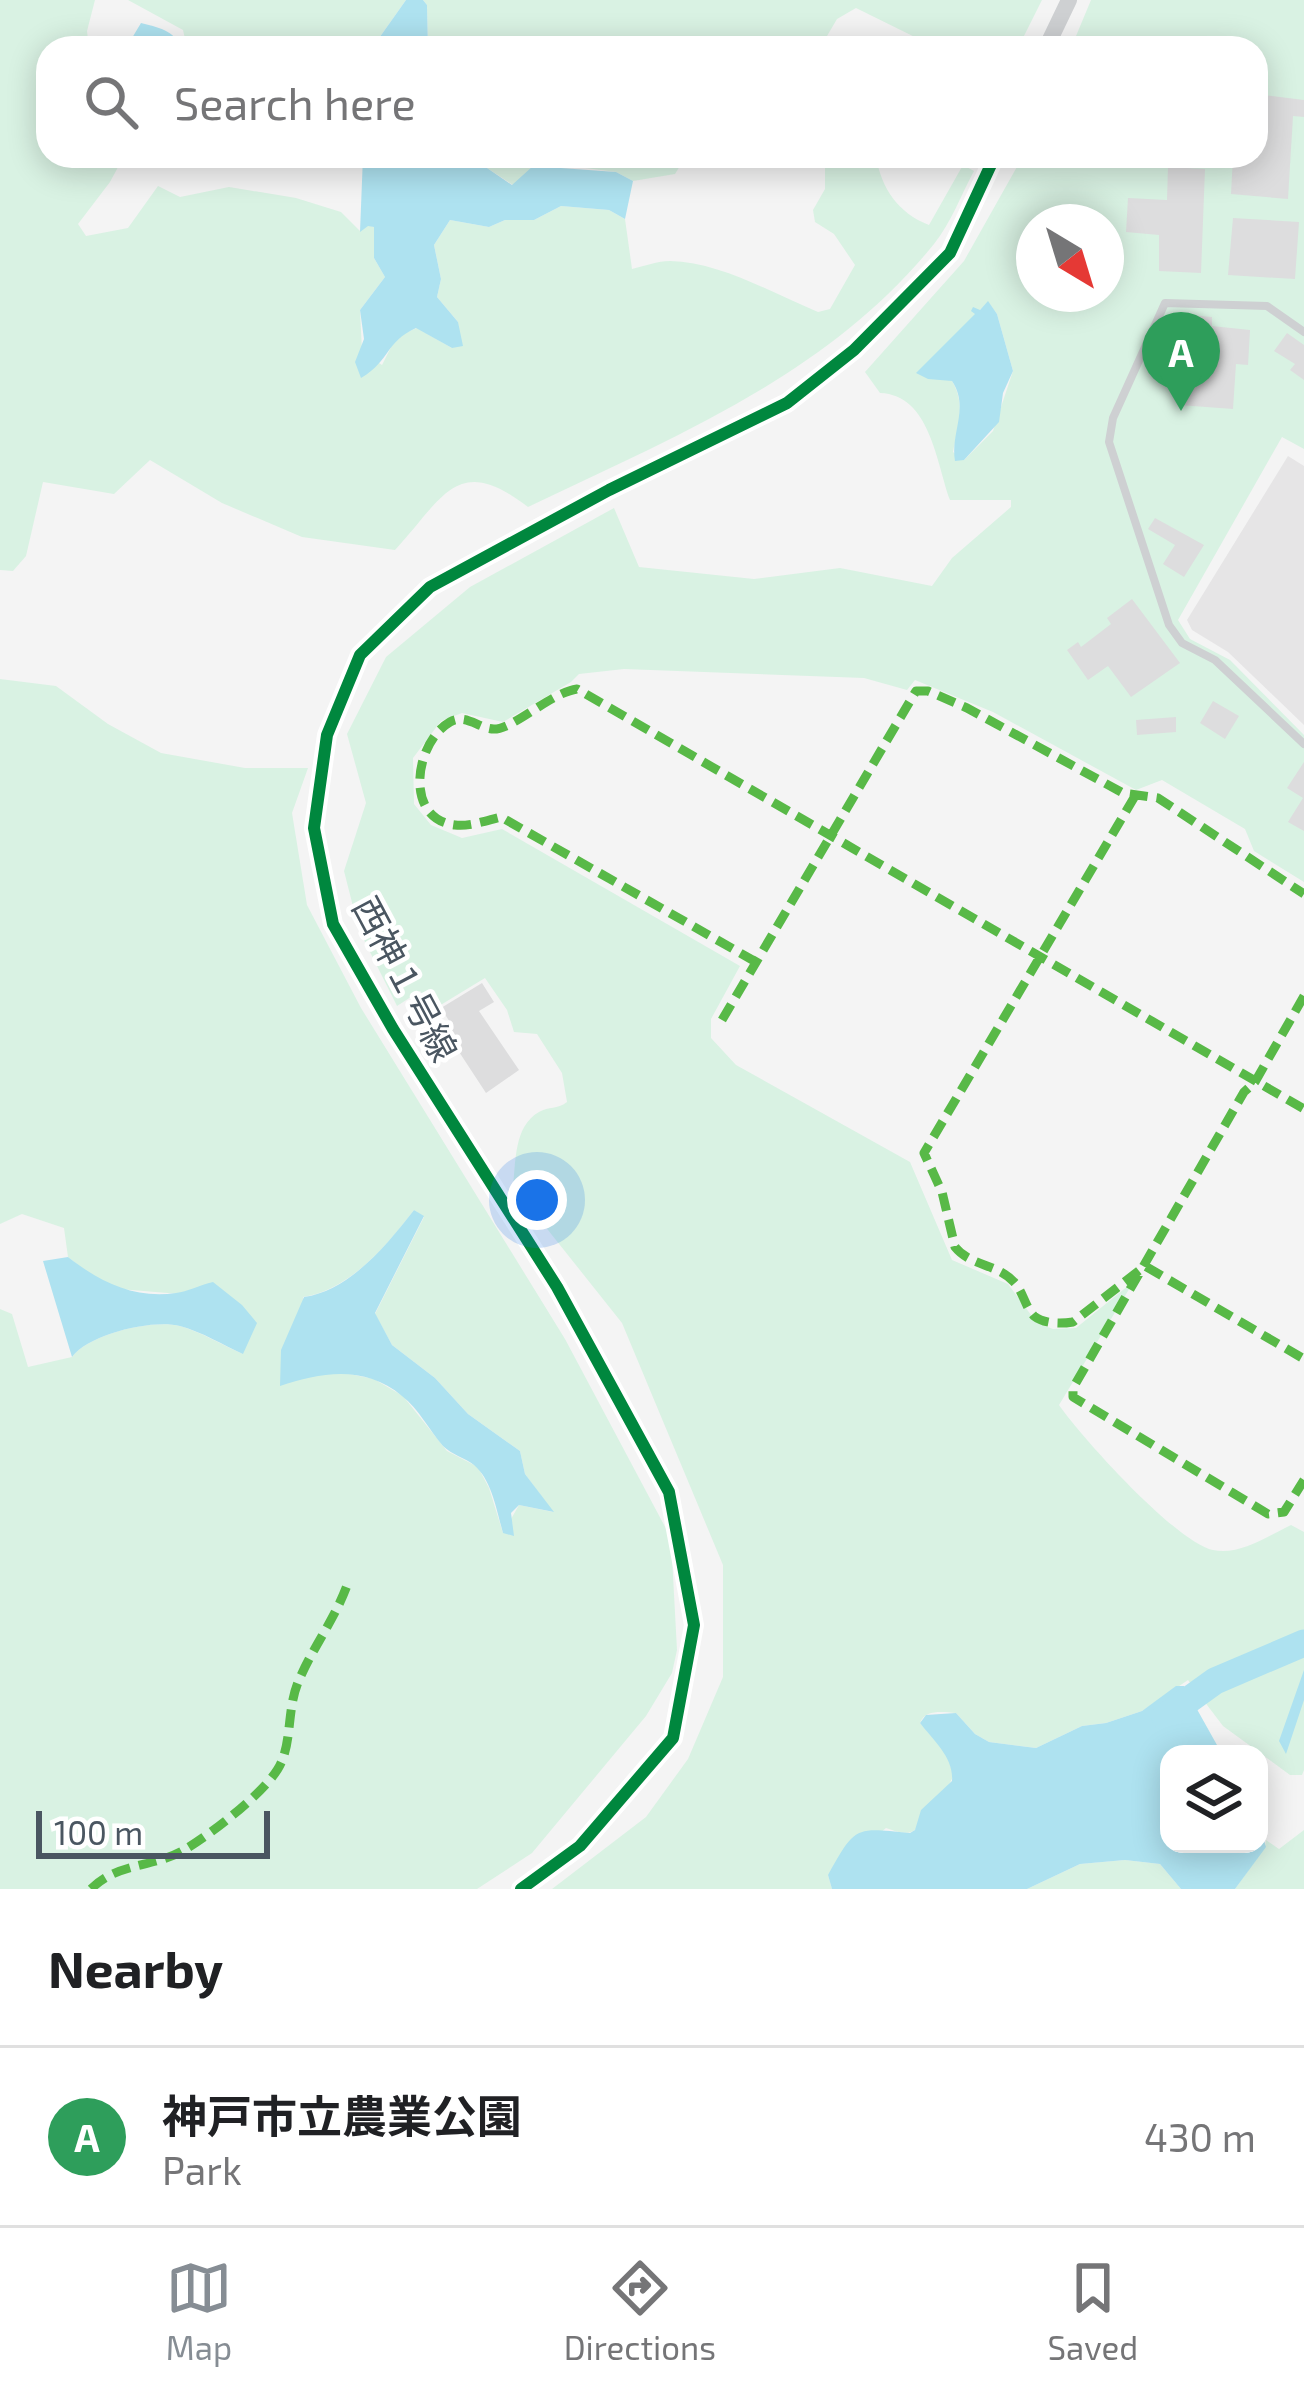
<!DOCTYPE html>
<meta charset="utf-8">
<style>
:root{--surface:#fff;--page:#f6f6f6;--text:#202124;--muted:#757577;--line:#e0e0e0;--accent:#868d94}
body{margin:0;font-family:"Exo 2","Noto Sans JP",sans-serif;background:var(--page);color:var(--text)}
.controls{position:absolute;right:36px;bottom:36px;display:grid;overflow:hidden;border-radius:24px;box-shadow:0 6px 30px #0003}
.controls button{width:108px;height:108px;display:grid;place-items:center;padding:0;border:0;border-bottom:3px solid var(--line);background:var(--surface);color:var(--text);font:60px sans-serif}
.compass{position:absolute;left:1016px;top:204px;width:108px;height:108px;border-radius:50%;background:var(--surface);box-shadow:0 6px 30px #0003;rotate:142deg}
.scale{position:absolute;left:36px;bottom:30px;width:234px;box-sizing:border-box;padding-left:12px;border:6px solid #4a5661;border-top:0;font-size:33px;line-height:42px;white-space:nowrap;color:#4a5661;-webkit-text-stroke:9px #fff;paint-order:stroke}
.you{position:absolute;left:537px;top:1200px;width:42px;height:42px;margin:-30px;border:9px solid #fff;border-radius:50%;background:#1a73e8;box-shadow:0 0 0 18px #1a73e833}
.badge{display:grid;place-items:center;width:78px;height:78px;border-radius:50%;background:var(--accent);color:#fff;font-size:39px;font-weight:700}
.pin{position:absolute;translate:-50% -99px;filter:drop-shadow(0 3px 6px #0008)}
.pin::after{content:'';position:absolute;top:63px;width:42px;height:36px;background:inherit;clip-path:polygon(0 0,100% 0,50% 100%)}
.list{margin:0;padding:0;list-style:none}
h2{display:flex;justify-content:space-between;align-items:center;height:156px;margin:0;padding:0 48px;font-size:51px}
h2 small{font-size:39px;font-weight:400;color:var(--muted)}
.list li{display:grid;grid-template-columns:78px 1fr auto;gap:36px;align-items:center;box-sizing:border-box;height:180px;padding:0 48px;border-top:3px solid var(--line)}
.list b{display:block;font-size:45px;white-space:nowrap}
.list p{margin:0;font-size:39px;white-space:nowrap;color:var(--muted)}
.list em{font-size:39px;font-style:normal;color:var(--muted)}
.icon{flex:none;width:66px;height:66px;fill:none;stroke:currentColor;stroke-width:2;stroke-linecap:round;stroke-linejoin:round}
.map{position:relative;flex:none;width:1304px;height:1889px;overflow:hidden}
.search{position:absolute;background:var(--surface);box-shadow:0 6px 30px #0003;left:36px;right:36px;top:36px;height:132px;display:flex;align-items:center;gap:30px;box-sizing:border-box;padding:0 42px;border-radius:36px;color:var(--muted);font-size:45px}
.sheet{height:336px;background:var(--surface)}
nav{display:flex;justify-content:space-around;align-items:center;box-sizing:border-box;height:168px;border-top:3px solid var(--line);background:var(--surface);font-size:33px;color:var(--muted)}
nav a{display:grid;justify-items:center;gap:6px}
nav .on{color:var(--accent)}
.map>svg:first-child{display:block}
.education{fill:#e6e5e6}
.green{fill:#d9f2e3;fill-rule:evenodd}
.water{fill:#aee2f0}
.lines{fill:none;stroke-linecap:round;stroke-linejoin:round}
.river{stroke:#aee2f0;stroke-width:27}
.building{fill:#ddddde}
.service{stroke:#ced0d2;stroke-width:8}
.tertiary{stroke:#ced0d2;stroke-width:16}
.quiet{stroke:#58b947;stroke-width:9;stroke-dasharray:18 9;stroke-linecap:butt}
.cycleway-casing{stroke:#fff;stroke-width:20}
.cycleway{stroke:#00873e;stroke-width:12}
.labels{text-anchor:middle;stroke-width:9;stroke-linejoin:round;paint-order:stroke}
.street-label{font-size:36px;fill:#4a5661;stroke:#fff}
</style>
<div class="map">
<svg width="1304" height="1889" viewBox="0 0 1304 1889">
<rect width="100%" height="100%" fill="#f4f4f4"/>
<path class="education" d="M1288,456L1304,466V725L1228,652L1192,630L1187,620Z"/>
<path class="green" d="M0,0H95L87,31L89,48H48V156H124L110,182L78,224L86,236L128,228L158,186L180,197L229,187L296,198L341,212L360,231L368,225L374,227V258L385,277L360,310L362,351L382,365L396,337L417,328L452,348L458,322L437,297L441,279L434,245L450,220L489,227L505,220H534L561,206L609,210L625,219L632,269C644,266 658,261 670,261C720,262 772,293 818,312L830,309L855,265L834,234L815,222L813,210L825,189V156H876C881,188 898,213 929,225L963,165L974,171C961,195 951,223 934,244C828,375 676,436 528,507C457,452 444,497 395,550L302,537L222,503L150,460L114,494L43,482L26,556L13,571L0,570Z
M128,0H406L372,48H187L183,30Z
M423,0H1042L1018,48H937L856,8L837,19L820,48H428L427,5Z
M1091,0H1304V449L1282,437L1178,620L1190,639L1230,660L1304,735V882L1254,851L1245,829L1162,780L1136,790L993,712L915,680L907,690L864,678L624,669L579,674L571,682L503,722L462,713L441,721L413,758L414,804L431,825L462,838L502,829L740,966L711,1019V1038L736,1065L910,1162L952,1260L1008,1284L1037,1323L1053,1329L1076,1328L1134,1281L1059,1405C1081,1437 1177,1543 1213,1550C1239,1556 1268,1536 1291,1525L1304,1532V1770L1302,1775H1290L1223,1726L1188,1680L1142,1711L1106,1723L1082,1726L1036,1748L989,1742L975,1734L956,1713C943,1712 925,1709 920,1723C931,1736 952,1755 954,1773C954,1781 923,1825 915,1830C906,1836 895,1831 886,1828L828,1875L832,1889H552L646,1817L688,1759L723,1677V1565L622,1323L513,1186C516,1161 514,1126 539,1112C549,1106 557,1110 567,1102L562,1073L537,1034L514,1032L507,1010L485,978L434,1009L420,991L397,1006L359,930L344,871L366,803L347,734L386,657L470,587L614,508L639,567L754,579L840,568L932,586L952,558L1011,507V500H950C936,461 930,395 880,393L865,372L964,261L1023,156H1256V48H1071ZM1034,222H1106V294H1034ZM988,302L997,314L1013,371L993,431L964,460L953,452C958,428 966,404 952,381L944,378L976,314Z
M481,156H686L675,174L633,181L616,172L570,166L539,168L513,185L487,168Z
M0,679L56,686L108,724L161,753L245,768H308L292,813L307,905L361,1008L565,1339L671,1538L677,1650L672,1673L646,1716L532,1853L477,1889H0V1309L12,1314L28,1367L72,1357C89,1334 152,1319 180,1326C201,1332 222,1345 243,1354L180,1294L119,1289L97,1280L68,1257L64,1228L22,1214L0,1224ZM414,1210L424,1217L375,1314L392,1345L435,1378L468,1414L520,1451L525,1474L553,1512L519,1505L503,1533L489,1488L478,1467L447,1451L403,1396L374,1379L340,1372L317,1373L303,1297C349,1290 387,1246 414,1210Z
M1304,1830V1889H1235L1265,1847L1266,1840L1279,1849Z
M1125,1860L1160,1864L1181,1889H1027L1080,1864Z"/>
<path class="water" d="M406,0H423L427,5L428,48H372Z
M141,23C156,27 176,30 180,48H126Z
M363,156H481L487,168L512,185L533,166L616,172L633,181L625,219L609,210L561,206L534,220H505L489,227L450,220L434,245L441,279L437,297L458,322L463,346L452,348L416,328C385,342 391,360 361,378L355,362L364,339L360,310L385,277L374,258V227L368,226L360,232Z
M988,301L997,314L1013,371L1003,393L999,422L964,460L955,461C950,433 970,408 952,381L928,379L916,373L975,314L971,311L973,307L980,310Z
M414,1210L424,1216L375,1313L392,1345L435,1378L468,1414L520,1451L525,1474L554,1512L519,1505L511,1513L514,1536L503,1533C497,1512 492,1480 474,1465C465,1458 452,1455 443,1446C429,1430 419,1409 402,1396C365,1365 322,1372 280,1386L281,1350L304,1297C349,1291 387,1245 414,1210Z
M68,1257C100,1282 134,1299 176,1293C187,1292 200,1285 213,1282L242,1305L257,1323L243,1354C223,1345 202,1332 180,1326C152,1319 89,1334 72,1357L43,1261Z
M1304,1670V1700L1286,1754L1279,1741Z
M1176,1686H1184L1222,1754H1169V1844H1259V1825L1266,1847L1235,1889H1181L1160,1864L1125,1860L1080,1864L1027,1889H832L828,1875C856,1824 856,1828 910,1833L915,1830L921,1810L952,1781C954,1758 934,1741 920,1723L926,1715L956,1713L975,1734L989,1742L1036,1748L1082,1726L1106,1723L1142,1711Z"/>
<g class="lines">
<path class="river" d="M1165,1717L1215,1681L1304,1643"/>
</g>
<path class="building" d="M1263,95L1304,100V117L1293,116L1288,199L1231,194L1233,156H1256V121L1260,122Z
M1168,167L1205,169L1201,273L1159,271V235L1126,232L1128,198L1167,200Z
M1233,218L1299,222L1295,279L1228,275Z
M1178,314L1212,317V326L1250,330L1248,365L1236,364L1233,409L1179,405L1184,332H1177Z
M1287,333L1304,345V380L1290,370L1295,364L1274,351Z
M1155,518L1204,545L1184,577L1163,564L1175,545L1148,529Z
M1132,599L1180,663L1131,697L1108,666L1088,680L1067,650L1078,642L1081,647L1111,624L1107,618Z
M1213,701L1239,716L1225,739L1200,723Z
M1176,717V732L1137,735L1136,720Z
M1304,762V831L1288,822L1303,798L1287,788Z
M482,983L494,1002L479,1011L519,1070L486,1093L446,1032L453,1027L441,1008Z"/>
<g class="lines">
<path class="service" d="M1304,332L1267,306L1165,303L1113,418L1109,442L1169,625L1182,643L1215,660L1304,744"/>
<path class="tertiary" d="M1046,48L1069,0
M521,1889L580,1846L673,1738L694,1625L669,1492L557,1287L393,1029L333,924L314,828L327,735L360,655L430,587L609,490L787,403L854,350L950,253L995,156"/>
<path class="quiet" d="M1135,796L924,1153L942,1192L955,1247C970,1266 998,1264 1014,1282C1023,1291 1025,1307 1034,1316C1044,1324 1061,1324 1073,1322L1145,1266L1304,1359
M756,962L501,817C488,820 469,827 455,825C403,819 415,742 450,722C466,713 479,729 494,729C514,729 550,693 577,689L1304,1109
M1304,996L1255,1082L1244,1092L1073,1388V1397L1268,1514L1284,1512L1304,1480
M722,1020L916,691H928L967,708L1123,793L1158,798L1304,894
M91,1889C118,1862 153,1868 184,1850C210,1835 270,1789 281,1763C292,1739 287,1707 299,1680C314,1645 336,1618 349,1580"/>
<g class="cycleway-casing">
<path id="cycleway" d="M521,1889L580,1846L673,1738L694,1625L669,1492L557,1287L393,1029L333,924L314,828L327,735L360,655L430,587L609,490L787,403L854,350L950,253L995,156"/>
</g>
<use href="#cycleway" class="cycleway"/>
</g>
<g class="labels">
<g class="street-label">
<text transform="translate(405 979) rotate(62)" y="13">西神１号線</text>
</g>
</g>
</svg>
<div class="controls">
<button><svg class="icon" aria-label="layers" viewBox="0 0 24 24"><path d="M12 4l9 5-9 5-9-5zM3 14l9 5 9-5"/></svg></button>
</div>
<svg class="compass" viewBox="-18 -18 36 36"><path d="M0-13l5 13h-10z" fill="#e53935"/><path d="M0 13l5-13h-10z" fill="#757577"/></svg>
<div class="scale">100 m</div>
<div class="you"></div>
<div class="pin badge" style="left:1181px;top:411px;background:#2e9e5b">A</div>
<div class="search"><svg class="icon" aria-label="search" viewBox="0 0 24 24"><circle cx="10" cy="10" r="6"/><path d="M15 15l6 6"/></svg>Search here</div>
</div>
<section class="sheet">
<h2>Nearby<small></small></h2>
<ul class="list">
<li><span class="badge" style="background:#2e9e5b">A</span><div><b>神戸市立農業公園</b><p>Park</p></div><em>430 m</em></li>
</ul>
</section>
<nav>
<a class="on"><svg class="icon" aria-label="map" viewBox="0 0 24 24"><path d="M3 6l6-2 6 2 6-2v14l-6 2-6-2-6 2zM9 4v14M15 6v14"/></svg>Map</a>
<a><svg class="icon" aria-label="directions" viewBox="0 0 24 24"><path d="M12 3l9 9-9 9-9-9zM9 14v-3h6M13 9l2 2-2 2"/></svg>Directions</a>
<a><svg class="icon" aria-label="saved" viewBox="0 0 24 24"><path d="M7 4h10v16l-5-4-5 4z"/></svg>Saved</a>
</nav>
